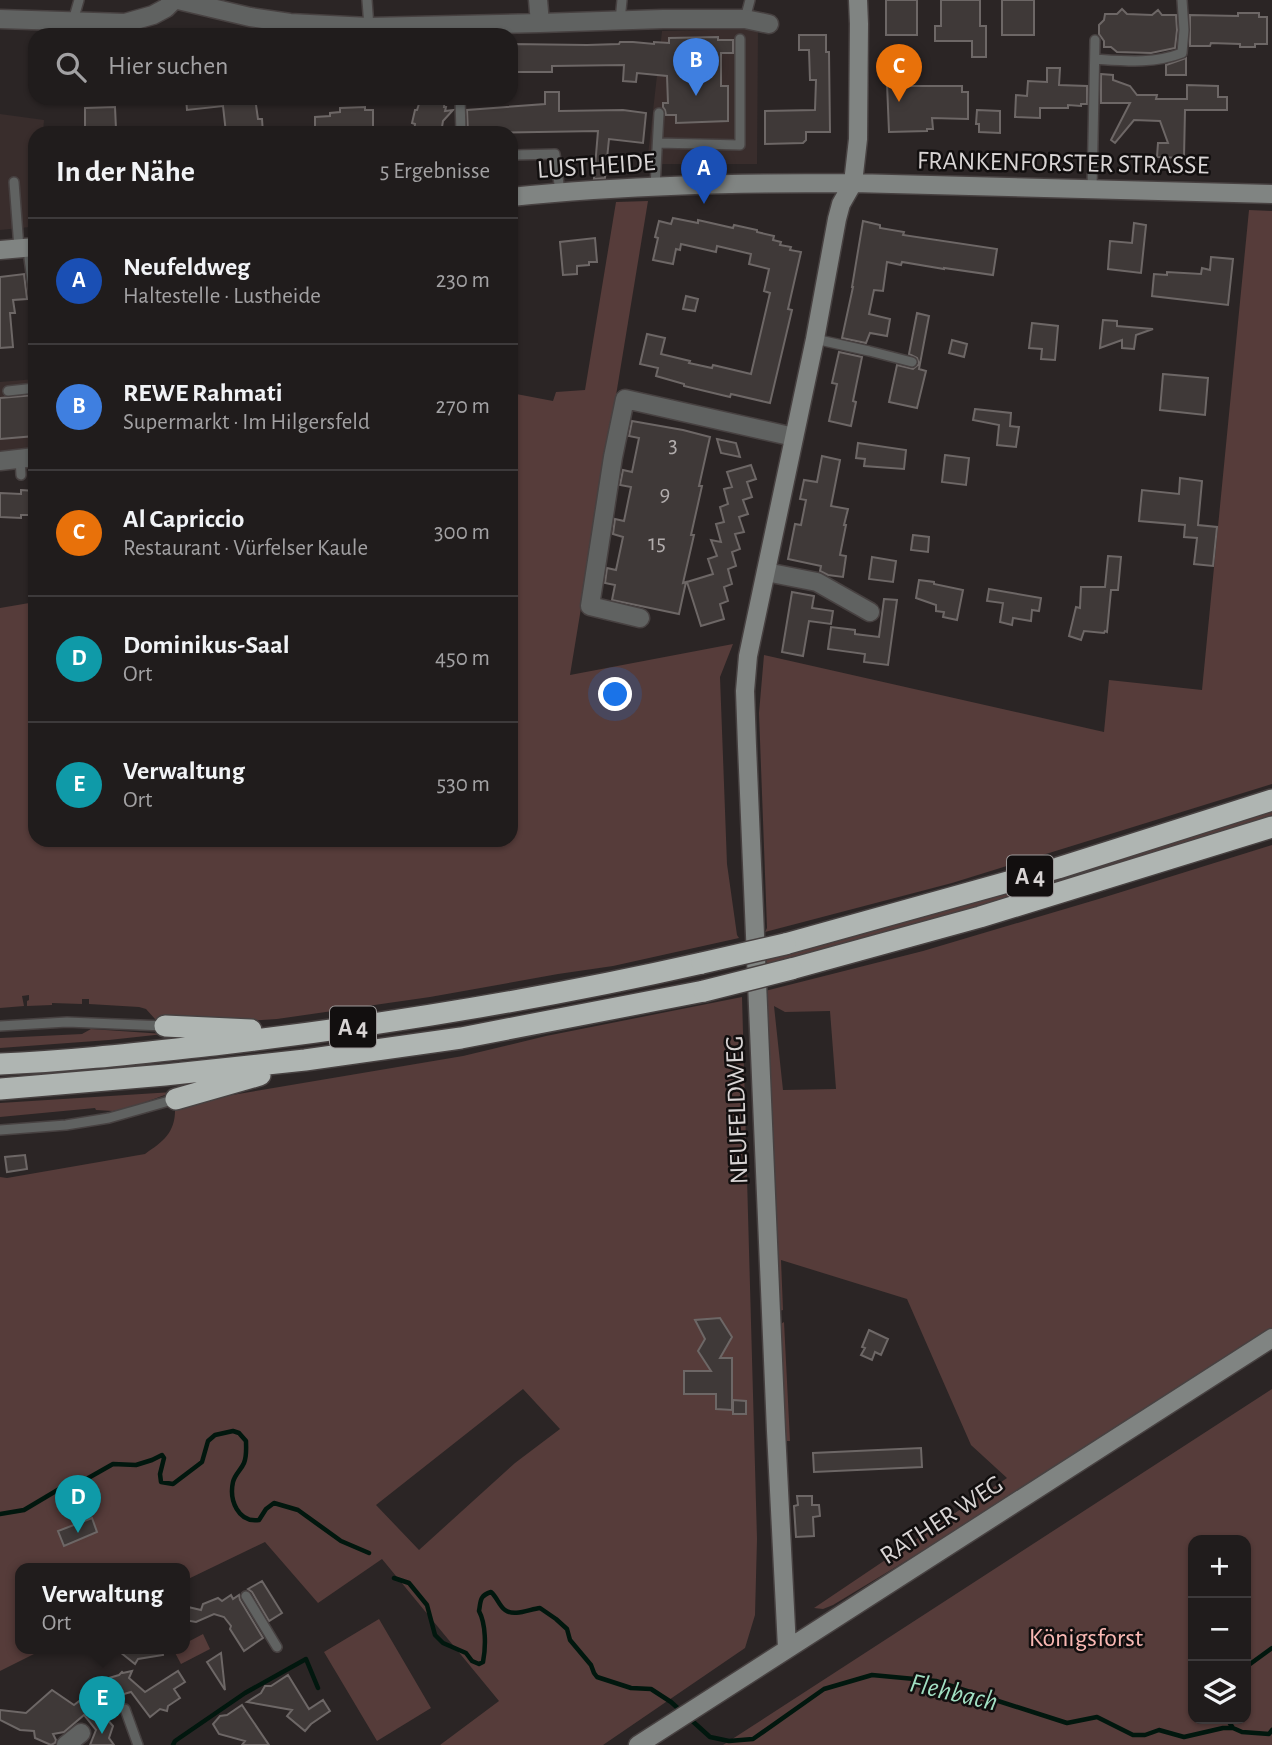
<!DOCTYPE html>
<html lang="de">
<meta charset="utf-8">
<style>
:root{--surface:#201c1c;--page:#2d2929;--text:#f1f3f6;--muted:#a2a1a3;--line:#3d3a3b;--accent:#2563eb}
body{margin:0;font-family:"Alegreya Sans",sans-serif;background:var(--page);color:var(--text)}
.controls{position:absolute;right:21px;bottom:21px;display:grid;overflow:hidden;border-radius:14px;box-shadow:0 2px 5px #0004}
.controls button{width:63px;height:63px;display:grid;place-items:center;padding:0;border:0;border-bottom:2px solid var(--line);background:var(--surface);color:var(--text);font:35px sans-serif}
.you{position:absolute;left:616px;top:695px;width:24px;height:24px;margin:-18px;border:5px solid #fff;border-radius:50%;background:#1a73e8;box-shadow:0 0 0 10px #1a73e833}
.badge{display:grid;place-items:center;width:46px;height:46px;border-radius:50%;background:var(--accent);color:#fff;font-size:23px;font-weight:700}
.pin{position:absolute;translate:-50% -58px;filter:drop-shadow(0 2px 4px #0008)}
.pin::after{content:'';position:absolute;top:37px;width:24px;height:21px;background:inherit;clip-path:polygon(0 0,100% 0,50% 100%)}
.popup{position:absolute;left:15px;top:1563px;width:175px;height:91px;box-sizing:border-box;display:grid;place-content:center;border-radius:14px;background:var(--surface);filter:drop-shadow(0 2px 5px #0005);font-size:23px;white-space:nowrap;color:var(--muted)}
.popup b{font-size:26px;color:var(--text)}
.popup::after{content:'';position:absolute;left:50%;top:100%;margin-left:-14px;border:14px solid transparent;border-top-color:var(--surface)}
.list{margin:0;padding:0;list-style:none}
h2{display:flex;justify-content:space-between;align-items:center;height:91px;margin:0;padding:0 28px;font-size:30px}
h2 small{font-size:23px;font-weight:400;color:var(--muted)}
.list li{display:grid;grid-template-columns:46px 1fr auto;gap:21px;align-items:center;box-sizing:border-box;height:126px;padding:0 28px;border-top:2px solid var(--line)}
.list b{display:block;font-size:26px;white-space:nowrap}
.list p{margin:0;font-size:23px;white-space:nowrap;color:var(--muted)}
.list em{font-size:23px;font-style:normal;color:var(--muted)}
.icon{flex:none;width:38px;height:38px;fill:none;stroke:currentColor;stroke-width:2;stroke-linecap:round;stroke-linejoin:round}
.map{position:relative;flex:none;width:1272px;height:1745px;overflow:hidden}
.search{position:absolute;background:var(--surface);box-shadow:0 2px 5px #0004;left:28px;top:28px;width:490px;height:77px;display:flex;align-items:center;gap:18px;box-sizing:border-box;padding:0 24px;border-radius:21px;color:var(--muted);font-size:26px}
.panel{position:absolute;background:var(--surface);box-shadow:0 2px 5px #0004;left:28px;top:126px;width:490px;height:721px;border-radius:21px}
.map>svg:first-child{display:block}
.built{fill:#392d2c}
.green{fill:#563c3a;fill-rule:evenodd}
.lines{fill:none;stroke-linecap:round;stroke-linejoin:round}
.stream{stroke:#01170e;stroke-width:4.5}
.building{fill:#3f3938;stroke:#6d6766;stroke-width:2}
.service-casing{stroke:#474141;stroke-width:12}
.minor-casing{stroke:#474141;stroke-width:21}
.secondary-casing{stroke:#474141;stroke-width:21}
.motorway-casing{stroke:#474141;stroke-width:24}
.service{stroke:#606261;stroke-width:9}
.minor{stroke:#606261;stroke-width:18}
.secondary{stroke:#808482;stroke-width:18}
.motorway{stroke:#afb5b2;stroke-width:21}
.motorway-bridge-casing{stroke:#474141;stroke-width:24;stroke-linecap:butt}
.motorway-bridge{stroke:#afb5b2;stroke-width:21}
.labels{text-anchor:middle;stroke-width:5;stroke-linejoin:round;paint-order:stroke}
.number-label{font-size:23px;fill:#b2adad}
.shield{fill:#120f0f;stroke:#9d9999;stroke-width:2}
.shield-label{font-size:24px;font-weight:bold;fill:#d8d4d4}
.street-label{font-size:26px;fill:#d8d4d4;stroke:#120f0f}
.park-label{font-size:26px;fill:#f9b8b3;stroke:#120f0f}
.water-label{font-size:28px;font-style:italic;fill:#a0dfc2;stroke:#120f0f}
</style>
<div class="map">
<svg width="1272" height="1745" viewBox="0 0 1272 1745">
<rect width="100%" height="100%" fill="#2b2525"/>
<path class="built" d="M758,29L757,164H647L662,31Z
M0,114L44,120L43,133H35V188L30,227L0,230Z
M35,379V447L0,451V382Z"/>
<path class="green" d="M648,201L570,675L733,644L720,677L727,864L737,935L739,938L613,966L558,974L430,997L277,1019L231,1022L168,1021L155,1019L146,1009L139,1007L89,1004V999H82V1004L52,1003V1005L27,1006V1001L29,1000V995L22,996L24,1006L0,1008V608L35,602V840H511V393L553,401L556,392L585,390L616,202Z
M1249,210L1272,211V784L952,883L765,932L767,928L759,713L764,655L1104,732L1109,680L1202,690Z
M1272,811V818L937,921L767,965L766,958L873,931L1059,878Z
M1272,845V1328L957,1530L833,1605L823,1609L814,1608L1007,1478L971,1445L907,1299L781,1260L783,1310L779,1311L765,991L923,951L1102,898ZM774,1006L785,1012L830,1011L836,1089L783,1090Z
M742,997L757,1539L755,1615L745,1648L603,1745H440L499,1701L382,1559L318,1603L265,1542L184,1581V1568H20V1648H46L0,1671V1177L7,1178L145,1154C164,1141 176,1132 175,1107L179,1104L463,1056L546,1036ZM523,1389L560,1429L515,1463L419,1550L376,1505Z
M91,1029L164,1034L109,1040L0,1048V1038L82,1034Z
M173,1092C153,1099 133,1108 113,1111C107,1111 102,1110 96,1110L95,1108L0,1117V1103Z
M784,1322L790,1441H785L779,1325Z
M1272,1389V1745H723ZM1193,1540H1246V1719H1193Z
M379,1619L431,1708L377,1741L324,1652Z
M203,1634L210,1649L181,1664L173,1649L184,1648V1644Z"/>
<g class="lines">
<path class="stream" d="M0,1514L24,1510L61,1488L83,1481L113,1464L136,1465L152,1460L162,1455L164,1458L160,1474L161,1482L173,1484L202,1462L208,1441L215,1435L233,1431L239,1433L246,1441C246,1448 247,1456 244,1463C241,1470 235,1474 233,1482C229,1500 238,1523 259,1520L266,1509L274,1503L298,1510L341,1541L369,1553
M394,1578L409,1583L427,1605L435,1635L443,1643L466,1653L472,1661L479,1664L483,1662C486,1647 486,1624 479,1611C481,1601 479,1596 491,1592C497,1597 499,1606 505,1610C514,1617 530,1609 540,1608L556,1619L567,1629L570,1640L591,1665L594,1673L597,1677L631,1688L651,1689L671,1702L682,1712
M1246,1667L1272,1648
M689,1718L710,1737L729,1741L753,1739L824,1689L872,1675L936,1681L1067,1723L1097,1717L1133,1735H1145L1159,1730L1184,1737L1223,1728H1233L1242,1732L1269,1734L1272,1730
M1227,1719L1233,1728
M173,1745L175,1741L245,1693L306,1659L318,1688"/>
</g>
<path class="building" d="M886,0H917V35H886Z
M941,0H980V26H986V57H972V41H935V26H941Z
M1002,0H1034V35H1002Z
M1122,9L1127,14L1152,15L1158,10L1162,15H1176L1177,30L1175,48L1151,53L1117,52L1111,47H1104V41L1099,34V25L1104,20L1105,14H1117Z
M1238,13H1259V17H1267V44H1255V47H1240V44L1211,43L1210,46H1190V15L1238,16Z
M799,35H826V52H829L830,132H806V140L803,143L765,144V111L815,110L816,80H810L809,50H799Z
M718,37V40H733V53H721V86H728V121L676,123V115H666L665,110L663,107V103H668L667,76L637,73L636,82L623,81L624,65L552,66V72H511V44L587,45L619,44L620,42H633L654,44V42L669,43V38Z
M1186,58V75H1166V65Z
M886,59H911V86H962V92H968V119L932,118L933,129H927V131L889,132Z
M1047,68H1060L1059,85L1087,86V104H1081V106L1068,105V108H1040V118L1015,117L1016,95L1027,96L1028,81L1047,82Z
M1101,74L1113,75V80L1130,86L1137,95H1157L1156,99H1187V85L1218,86V97H1227V110H1185L1184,158L1157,157L1158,143H1168L1160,121L1134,120L1115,143L1111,140L1130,103H1101Z
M545,92H559V111L623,110L646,113L643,143L609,139L605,178L594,179L598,131L468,133L467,110L545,104Z
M186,98H255L258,119H262L263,133H226L223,106L187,110Z
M421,98H445L444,107H446L445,111L453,110L443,121L441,133H414L415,124L412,123L415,110H417Z
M115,107L116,129L85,130V108Z
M365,107V110H373V133H315V117L330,116V113L340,112V108Z
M977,110L1000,111V133L979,132V124H976Z
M673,218L698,223V220L733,228L734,225L757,230V232L774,236L773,240L781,242L780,245L791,247L790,250L801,252L788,309L792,310L770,403L731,394L730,397L684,386V384L656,376L658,368L640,364L647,334L665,338L661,354L690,361L689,363L712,368L713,365L751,374L770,293L764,291L769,269L749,264L751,254L717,246L716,252L681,244L680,250L676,249L673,264L653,260L658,238L655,237L659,221L671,224Z
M863,221L880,225V228L904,232L903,235L997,249L993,275L944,268V269L902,262L901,265L887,262L883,291L874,290L869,314L890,319L887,336L870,333L866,343L842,338L853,287H852Z
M1134,223L1146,225L1141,273L1108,269L1110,241L1132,243Z
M595,238L597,262H589V265L577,266V274L563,275L560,242Z
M1211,257L1233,259L1228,305L1152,296L1154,274L1167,275V272L1201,274L1202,268L1210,270Z
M24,274L27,299L13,300L15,313H10L13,347L0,348V277Z
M686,296L698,299L695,311L683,309Z
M917,313L929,316L919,369L926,371L917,408L889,402L897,365L913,369L919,364L917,358L909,354Z
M1103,320L1117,321V326L1153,329L1136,335L1134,349L1122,348V340L1100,348Z
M1032,323L1058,326L1055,360L1041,359L1042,349L1029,348Z
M952,340L967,344L964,357L949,353Z
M839,352L862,357L853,401L856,402L851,426L829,421L837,384L832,383Z
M1163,374L1208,378L1205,415L1160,410Z
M35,395V436L0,439V398Z
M975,409L1011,413L1010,426L1019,427L1016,447L997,445L999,425L973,420Z
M632,421L683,430L710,437L699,486H702L691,535H694L683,583L686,582L679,614L612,600L615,585L605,583L607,568L616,570L623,537L613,534L615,519L624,521L631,487L620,485L623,470L632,472L639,438L629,436Z
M717,439L736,443L740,457L721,453Z
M858,443L906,450L904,469L864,466L865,459L856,458Z
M945,455L969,458L966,485L942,482Z
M822,456L840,460L831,506L848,509L844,525H846L840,555L846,556L843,577L828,575L820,571L821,566L788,559L795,524L801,525L806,500L800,499L804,480L817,482Z
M751,465L756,479L747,482L752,497L743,500L748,514L739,517L744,532L735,534L740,549L732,552L736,566L728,569L732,584L724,587L728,601L720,604L724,619L701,626L687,582L713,574L708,559L717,556L711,540L721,542L716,524L724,522L720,507L728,504L724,489L732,487L727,472Z
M1180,478L1202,481L1198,525L1217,527L1213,566L1194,564L1197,538L1184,537L1185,525L1139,521L1142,490L1179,494Z
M21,490L35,491L34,515H21V518L0,517V493L21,494Z
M913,535L929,537L928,552L911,550Z
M1108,556L1121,557L1118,590H1111L1107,632L1105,631L1104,633L1084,631L1081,640L1069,636L1076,607L1080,608L1081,587H1105Z
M872,557L896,561L893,582L869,579Z
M919,580L934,582V584L963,590L957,620L943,617L944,612L936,611V605L916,598Z
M989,589L1041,598L1039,611L1032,610L1031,621L1013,618L1012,625L1000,622L1003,603L987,601Z
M792,592L814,596L812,608L833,611L831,624L809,621L803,656L782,652Z
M884,599L897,600L888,665L864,662L865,654L828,649L831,627L855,630V634L879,637Z
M25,1155L27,1169L7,1172L5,1157Z
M720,1318L732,1337L720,1358H732V1410L716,1409V1394H684V1371H711L698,1351L705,1339L695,1320Z
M869,1330L888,1339L881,1355L875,1352L872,1360L861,1355L865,1348L862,1347Z
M733,1400L746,1401V1414H733Z
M921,1448L922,1467L814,1472L813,1453Z
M797,1496H812V1505H819L820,1516L813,1517L814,1536L796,1537L794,1506L798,1505Z
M92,1518L97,1532L64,1546L58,1531Z
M262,1581L282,1613L269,1621L252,1592L248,1589Z
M231,1595L233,1599L239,1595L240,1600L263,1638L244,1651L230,1629L231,1626L224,1617L214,1614L196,1622L184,1620V1606L201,1610L203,1604L218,1598L222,1601Z
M115,1648H162L163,1655L138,1659L135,1664Z
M221,1653L225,1690L207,1662Z
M132,1671L129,1678L145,1692L178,1671L185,1682L174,1689L180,1698L168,1706L167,1711L160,1709L150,1717L131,1692L106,1699L99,1710L113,1726L109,1738L114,1745H90L96,1730L84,1715L64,1732L53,1734L56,1740L55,1743L51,1745L35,1738L34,1731L20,1730L0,1720V1710L26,1713L52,1690L74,1705L83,1698L95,1682L119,1675L122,1672L123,1673Z
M288,1675L309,1709L323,1700L330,1711L311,1724L305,1731L287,1716L292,1710L247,1702L261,1693L265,1686H271Z
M242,1705L250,1717L269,1745H242L245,1741L219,1734L213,1724L220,1716L227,1715Z"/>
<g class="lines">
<g class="service-casing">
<path id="service" d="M367,0L369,27
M745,19L750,0
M73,21L79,0
M620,21L622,0
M1095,59C1125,61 1154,64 1182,53L1184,30L1182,0
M460,99L461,133
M658,143L740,145V39
M514,155L555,154L560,192
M14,182L19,248
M655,187L659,113
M1092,189L1095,40
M29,247V258L35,303
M815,339L869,351L912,362
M8,391L35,388
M20,459L21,475
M0,1026L67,1022L165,1026
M0,1130L66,1125L109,1118L176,1099
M246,1596L277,1647
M125,1709L138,1745"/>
</g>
<g class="minor-casing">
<path id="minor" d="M178,0L250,17L290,23L369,27L540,23L663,19H745L769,24
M538,0L540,23
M0,19L125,23L153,15L166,8L174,0
M0,461L35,457
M766,572L817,582L870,612
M640,618L590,606L613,457L625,399L794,437
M66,1745L81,1733"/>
</g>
<g class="secondary-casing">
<path id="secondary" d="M511,197C625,185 739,183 853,183L1272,194
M0,250L35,247
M787,1648L776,1431L747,746L745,691L748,656L815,339L837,219L841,204L853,183L858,139L859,24L858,0
M638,1745L1272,1338"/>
</g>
<g class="motorway-casing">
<path id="motorway" d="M785,944L1058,868L1272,800
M791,969L980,917L1272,827
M165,1026L251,1030
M0,1064C74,1061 148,1052 222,1044C383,1025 543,999 702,963
M0,1089L165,1075L305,1060L461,1038L704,991
M176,1099L260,1075"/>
</g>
<use href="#service" class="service"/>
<use href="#minor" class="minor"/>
<use href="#secondary" class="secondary"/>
<use href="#motorway" class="motorway"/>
<g class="motorway-bridge-casing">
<path id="motorway-bridge" d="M702,963L785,944
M704,991L791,969"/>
</g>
<use href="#motorway-bridge" class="motorway-bridge"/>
</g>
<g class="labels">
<g class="number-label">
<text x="673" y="452">3</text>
<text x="665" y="501">9</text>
<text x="657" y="550">15</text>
</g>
<g class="shield">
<rect x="1007" y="855.5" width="46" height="41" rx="5"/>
<rect x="330" y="1006.5" width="46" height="41" rx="5"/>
</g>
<g class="shield-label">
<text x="1030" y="884">A 4</text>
<text x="353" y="1035">A 4</text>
</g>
<g class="street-label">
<text transform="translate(1063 162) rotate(1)" y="9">FRANKENFORSTER STRASSE</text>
<text transform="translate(596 165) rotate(-4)" y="9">LUSTHEIDE</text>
<text transform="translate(736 1110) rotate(-92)" y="9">NEUFELDWEG</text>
<text transform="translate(941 1519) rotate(-33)" y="9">RATHER WEG</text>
</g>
<g class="park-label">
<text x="1086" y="1646">Königsforst</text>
</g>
<g class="water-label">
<text transform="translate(954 1691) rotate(13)" y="10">Flehbach</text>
</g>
</g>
</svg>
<div class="controls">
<button>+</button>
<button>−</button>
<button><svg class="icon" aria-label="layers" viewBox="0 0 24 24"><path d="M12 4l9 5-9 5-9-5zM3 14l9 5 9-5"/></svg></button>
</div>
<div class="you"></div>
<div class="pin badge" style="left:704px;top:204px;background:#1a4fb4">A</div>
<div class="pin badge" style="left:696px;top:96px;background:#3f7fe0">B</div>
<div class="pin badge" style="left:899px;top:102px;background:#e8710a">C</div>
<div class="pin badge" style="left:78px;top:1533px;background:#0f9aa8">D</div>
<div class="pin badge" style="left:102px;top:1734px;background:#0f9aa8">E</div>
<div class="popup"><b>Verwaltung</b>Ort</div>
<div class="search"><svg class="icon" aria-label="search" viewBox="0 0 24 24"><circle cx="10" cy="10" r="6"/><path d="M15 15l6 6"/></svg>Hier suchen</div>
<section class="panel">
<h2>In der Nähe<small>5 Ergebnisse</small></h2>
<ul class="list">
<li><span class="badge" style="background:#1a4fb4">A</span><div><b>Neufeldweg</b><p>Haltestelle · Lustheide</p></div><em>230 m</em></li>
<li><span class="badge" style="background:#3f7fe0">B</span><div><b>REWE Rahmati</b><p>Supermarkt · Im Hilgersfeld</p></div><em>270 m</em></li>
<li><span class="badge" style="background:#e8710a">C</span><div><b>Al Capriccio</b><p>Restaurant · Vürfelser Kaule</p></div><em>300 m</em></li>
<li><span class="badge" style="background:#0f9aa8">D</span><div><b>Dominikus-Saal</b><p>Ort</p></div><em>450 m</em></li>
<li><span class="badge" style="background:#0f9aa8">E</span><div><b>Verwaltung</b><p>Ort</p></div><em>530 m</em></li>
</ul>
</section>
</div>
